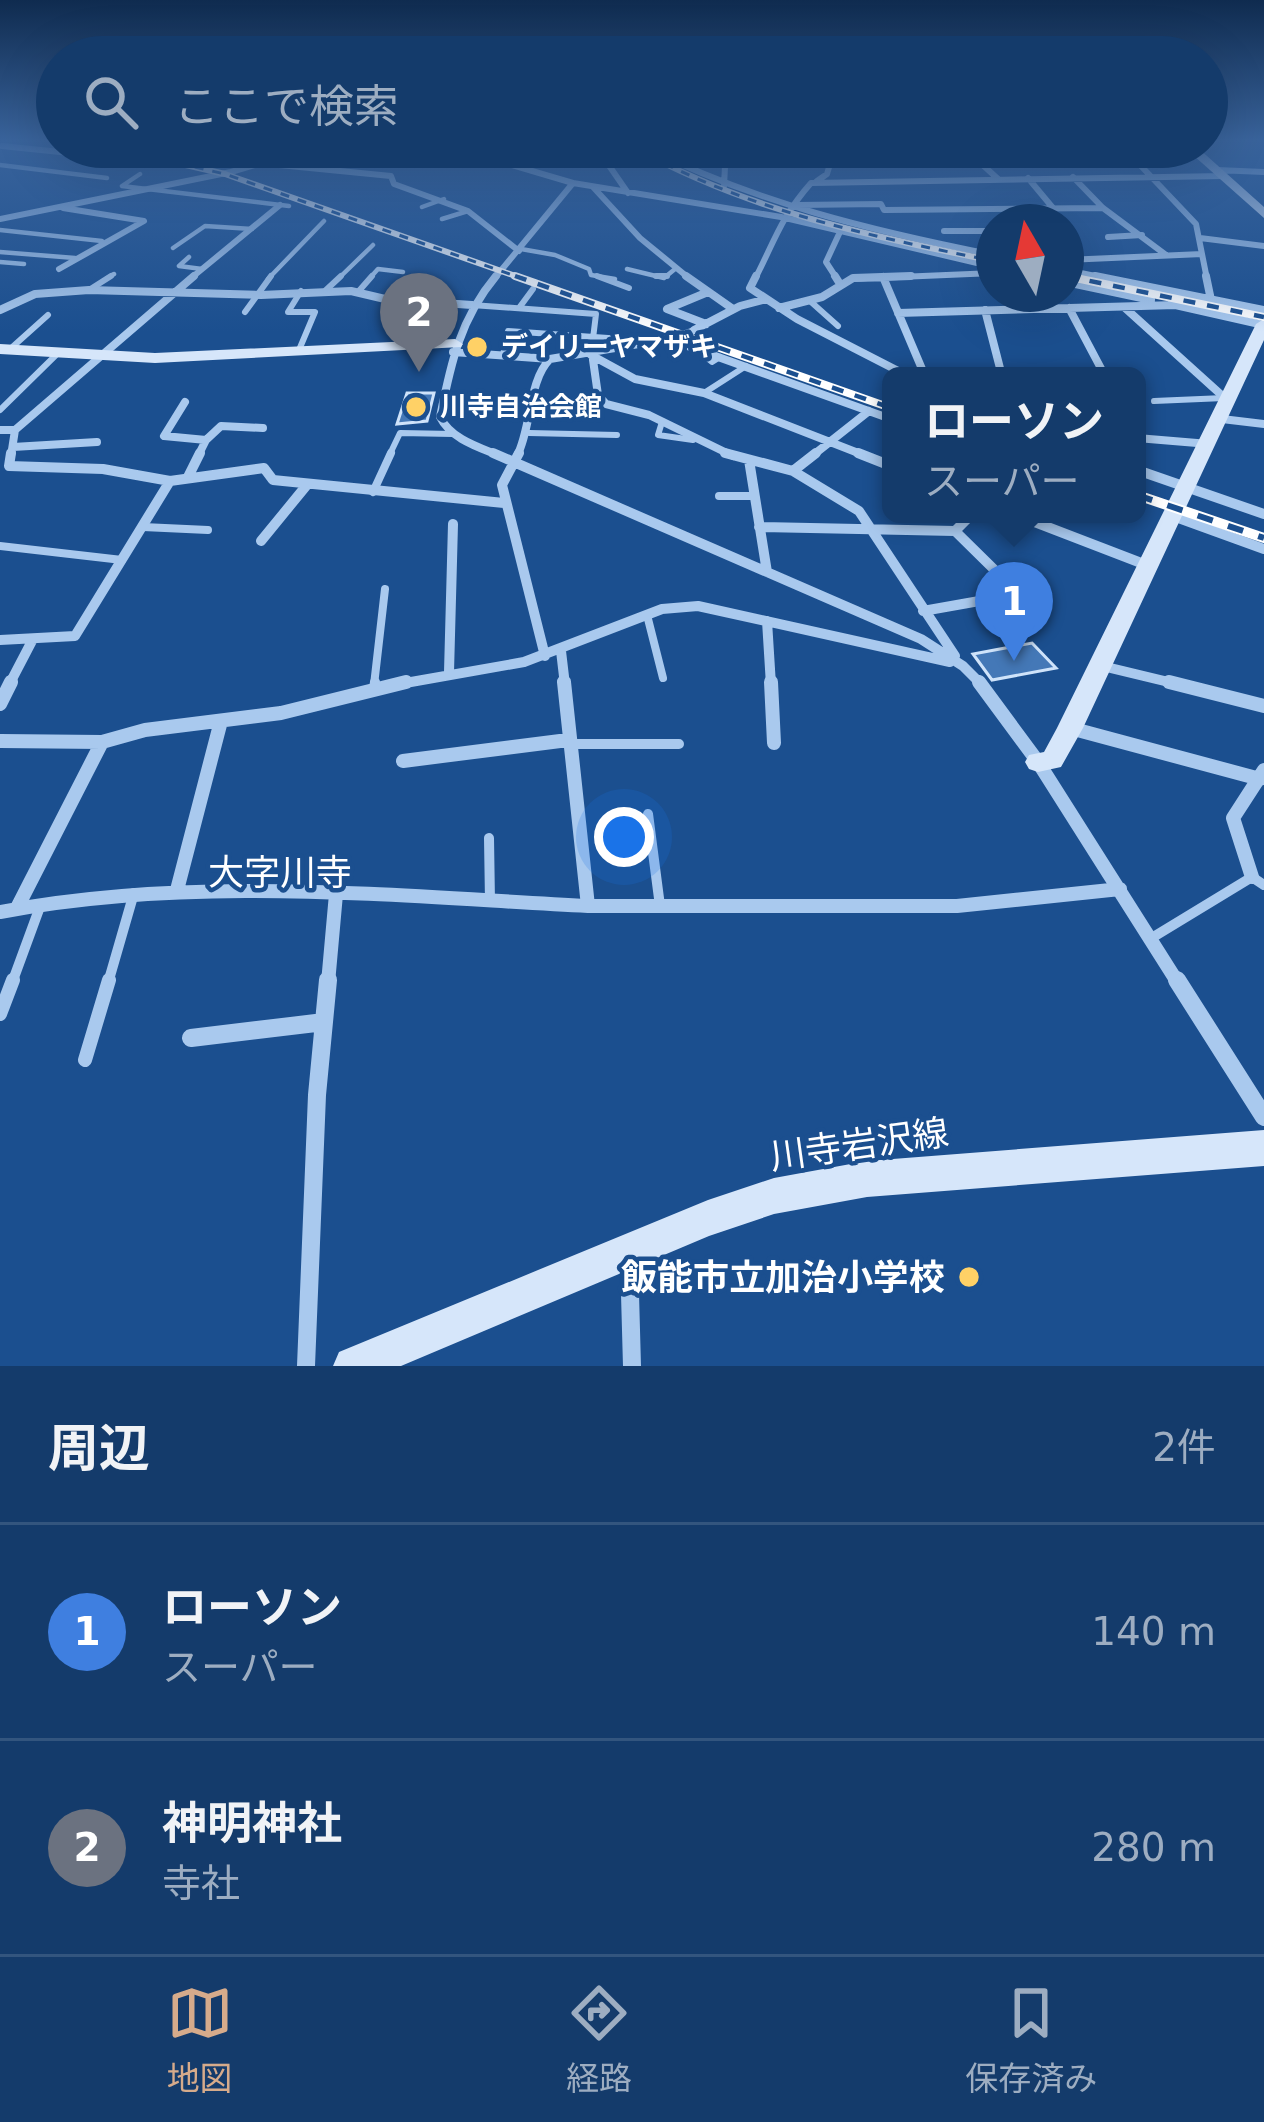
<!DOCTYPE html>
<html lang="ja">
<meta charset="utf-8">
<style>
:root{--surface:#143b6b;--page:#1d4271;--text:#f1f3f6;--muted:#9dadc1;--line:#33557e;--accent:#d6ab8b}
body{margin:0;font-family:"DejaVu Sans","Noto Sans JP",sans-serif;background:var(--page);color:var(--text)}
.compass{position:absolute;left:976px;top:204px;width:108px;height:108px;border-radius:50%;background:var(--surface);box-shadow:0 12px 48px #0002;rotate:351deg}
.you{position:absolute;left:624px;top:837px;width:42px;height:42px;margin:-30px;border:9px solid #fff;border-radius:50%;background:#1a73e8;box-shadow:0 0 0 18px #1a73e833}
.badge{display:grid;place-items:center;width:78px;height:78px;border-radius:50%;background:var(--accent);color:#fff;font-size:39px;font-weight:700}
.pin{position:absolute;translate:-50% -99px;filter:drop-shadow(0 3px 6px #0008)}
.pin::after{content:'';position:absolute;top:63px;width:42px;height:36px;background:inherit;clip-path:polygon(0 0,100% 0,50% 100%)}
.popup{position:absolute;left:882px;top:367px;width:264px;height:156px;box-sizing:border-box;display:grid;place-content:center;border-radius:18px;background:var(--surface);filter:drop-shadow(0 3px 9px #0005);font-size:39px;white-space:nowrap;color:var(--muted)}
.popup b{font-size:45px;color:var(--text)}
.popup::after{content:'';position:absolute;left:50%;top:100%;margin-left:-24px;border:24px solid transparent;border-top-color:var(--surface)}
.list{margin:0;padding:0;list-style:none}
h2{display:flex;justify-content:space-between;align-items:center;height:156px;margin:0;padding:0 48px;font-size:51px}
h2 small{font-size:39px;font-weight:400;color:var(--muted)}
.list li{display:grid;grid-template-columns:78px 1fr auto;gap:36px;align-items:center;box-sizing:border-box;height:216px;padding:0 48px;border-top:3px solid var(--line)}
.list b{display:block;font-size:45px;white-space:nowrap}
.list p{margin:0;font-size:39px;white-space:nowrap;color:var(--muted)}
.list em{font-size:39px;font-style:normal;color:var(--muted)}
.icon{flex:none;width:66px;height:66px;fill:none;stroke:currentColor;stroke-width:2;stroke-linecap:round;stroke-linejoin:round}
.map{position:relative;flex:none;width:1264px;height:1366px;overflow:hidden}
.search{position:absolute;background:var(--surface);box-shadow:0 12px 48px #0002;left:36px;right:36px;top:36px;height:132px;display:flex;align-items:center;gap:30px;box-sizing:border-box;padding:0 42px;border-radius:66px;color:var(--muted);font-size:45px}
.sheet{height:588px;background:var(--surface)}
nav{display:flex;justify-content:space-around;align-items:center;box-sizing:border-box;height:168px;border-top:3px solid var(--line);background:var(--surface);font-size:33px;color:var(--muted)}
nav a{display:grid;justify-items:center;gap:6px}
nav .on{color:var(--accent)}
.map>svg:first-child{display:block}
.building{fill:#4478b7;stroke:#cfe3fa;stroke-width:3}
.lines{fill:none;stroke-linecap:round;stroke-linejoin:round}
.lane-far4{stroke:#a9c9ee;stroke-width:4.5}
.lane-far3{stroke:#a9c9ee;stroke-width:6}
.lane-far2{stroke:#a9c9ee;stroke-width:8}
.lane-far1{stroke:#a9c9ee;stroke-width:10}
.lane{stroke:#a9c9ee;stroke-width:14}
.street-far4{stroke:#a9c9ee;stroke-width:6}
.street-far3{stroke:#a9c9ee;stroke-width:8}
.street-far2{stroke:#a9c9ee;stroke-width:10}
.street-far1{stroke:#a9c9ee;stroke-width:14}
.street{stroke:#a9c9ee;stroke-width:18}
.secondary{fill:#d6e6fa;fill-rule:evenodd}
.rail-far2-casing{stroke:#fff;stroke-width:6}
.rail-far1-casing{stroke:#fff;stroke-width:8}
.rail-casing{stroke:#fff;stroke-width:10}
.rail-far2{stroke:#1b4f8f;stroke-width:3;stroke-dasharray:9;stroke-linecap:butt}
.rail-far1{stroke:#1b4f8f;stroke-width:4.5;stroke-dasharray:12;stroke-linecap:butt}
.rail{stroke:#1b4f8f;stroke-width:6;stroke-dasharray:16;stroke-linecap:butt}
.poi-dot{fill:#ffd166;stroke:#1b4f8f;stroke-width:4.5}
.labels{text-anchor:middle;stroke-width:9;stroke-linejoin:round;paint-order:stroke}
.far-poi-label{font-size:27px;font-weight:bold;fill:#fff;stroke:#1b4f8f;text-anchor:start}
.quarter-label{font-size:36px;fill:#fff;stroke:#1b4f8f}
.near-street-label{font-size:36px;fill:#fff;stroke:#1b4f8f}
.near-poi-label{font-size:36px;font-weight:bold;fill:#fff;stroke:#1b4f8f;text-anchor:end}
</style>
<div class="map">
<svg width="1264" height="1366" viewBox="0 0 1264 1366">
<rect width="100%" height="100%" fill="#1b4f8f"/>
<path class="building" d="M407,393H434L427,421L397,424Z
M1032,643L1056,668L992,680L973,654Z"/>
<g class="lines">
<path class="lane-far4" d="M725,158L829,159
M496,160L513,147
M0,165L107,178
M140,174L122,186L289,206
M422,207L444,199
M442,219L468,211
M0,230L102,241
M173,248L205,226L252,229
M521,249L555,255L589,269L591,275L615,279
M0,252L75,258
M189,257L179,266L202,269
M0,262L24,264
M627,269L664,278L675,269
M106,279L114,274
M268,279L324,221
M338,279L373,245
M369,279L378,269L403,272"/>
<path class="lane-far3" d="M597,276L629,288
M656,276H667
M89,290L111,276
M326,290L341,276
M358,292L372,276
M810,301L838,326
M472,305L596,314L591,355
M519,308L533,289
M245,312L271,276
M668,339L694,330
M696,349L712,362L720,357
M9,350L48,315
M299,350L315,312H288L301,291
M503,355L508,331L651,341
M704,393L746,366
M1154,401L1224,398
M0,410L56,355
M662,422L658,435L693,440
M529,433L617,435
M389,456L400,433L453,434"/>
<path class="lane-far2" d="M373,492L391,453
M719,496H755
M143,527L208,530
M0,546L122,560
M647,615L663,678
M374,685L385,589"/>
<path class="lane-far1" d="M374,689L375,682
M569,744H679
M648,814L660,906
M489,838L490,902
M1150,939L1252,877L1264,885
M12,983L41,904
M108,983L134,893"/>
<path class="lane" d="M0,1014L13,980
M85,1060L109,980"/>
<path class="street-far4" d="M2,146L138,160
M451,147L573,183L781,217L994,267
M614,147L601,154L628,193
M645,147C756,203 873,231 994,255
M897,147L899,156H973
M963,147L997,178
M1013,147L1036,163
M1052,147L1065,160
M1123,147L1196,224L1207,279
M654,151L680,147
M1033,161L1130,158
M269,164L391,176L394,184L468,211L519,251
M1217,170L1264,172
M1073,177L1103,208L1166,255
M1028,178L1053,208
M817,181L827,174L835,147
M724,186L726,147
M593,187L640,238L690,279
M797,205L881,204L884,210L1103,208
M0,219L231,172L316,147
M944,231H994
M1108,237L1142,235
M1200,238L1264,246
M1066,260L1202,254
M59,269L144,221L63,208
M1066,270L1110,279
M190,279L280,205
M494,279L573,183
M755,279C775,240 781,217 811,183L1223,176
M837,279L826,262L839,234
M851,279L994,273"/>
<path class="street-far3" d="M496,276C460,319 451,363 440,417C451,439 478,447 500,456
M686,276L733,309
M756,276L750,288L797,319L908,376
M835,276L840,284
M1095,276L1264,310
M1206,276L1211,300
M883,277L925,376
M1066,282L1151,300
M1171,304L1264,325
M1124,307L1227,400
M779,308L822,297L853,278L911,276
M1069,308L1105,376
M0,310L35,294L89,290L261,295L351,291L385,299L472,305
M985,310L1002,376
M898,313L1176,305
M706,324L667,309L708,292
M694,330L740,306L766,299
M453,352L550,359C528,381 532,427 517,456
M591,355L635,379L704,393L866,456
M550,359L668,339L891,419
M593,360L598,395L606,404L649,415L733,456
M185,402L164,436L206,440L198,456
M1222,419L1264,424
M0,430H15L11,456
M15,430L194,276
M1137,438L1209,444
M206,440L221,426L263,428
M13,447L97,442
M812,456L869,411"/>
<path class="street-far2" d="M493,453L921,639L963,666L982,685
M519,453L502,485L545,656
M725,453L793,471L859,511L955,656
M858,453L891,466
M749,460L767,572
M1137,470L1264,514
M793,471L816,453
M188,477L200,453
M170,481L264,468L273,480L504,503
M1014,514L1149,566
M1173,516L1264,549
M759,527L955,531
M261,541L306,486
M923,611L1019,594L955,531L972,514
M767,621L771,685
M0,640L75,636L170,481L103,469L9,466L11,453
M561,651L565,685
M1098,665L1181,685
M449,672L453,524
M9,685L33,639
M394,685L524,662L662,609L698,606L950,662"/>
<path class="street-far1" d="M771,682L774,743
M979,682L1038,762L1178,983
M1169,682L1264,706
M0,704L11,682
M1070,728L1260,779
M0,741L102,742L145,730L281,713L406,682
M403,761L568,740
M1252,877L1233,818L1264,770
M177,890L221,721
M588,906H957L1120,889
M17,908L102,742
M0,912C196,875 390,896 588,906L564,682
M328,983L336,894"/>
<path class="street" d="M1177,980L1264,1117
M191,1038L324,1022
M629,1258L632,1366
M306,1366L317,1095L328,980"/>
<path class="secondary" d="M1184,147H1197L1264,207V218Z
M1264,319V340L1083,728L1061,767L1038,772L1029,769L1025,762L1029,755L1044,752L1057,728L1256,324Z
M455,339L463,344L461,347L155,363L0,354V344L155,353Z
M1264,1130V1166L867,1197L774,1214L709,1236L401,1366H333L339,1352L708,1200L774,1178L867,1161Z"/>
<g class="rail-far2-casing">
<path id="rail-far2" d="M107,147L225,174L524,279
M633,147C746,210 868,236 994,261
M1066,276L1080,279"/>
</g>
<g class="rail-far1-casing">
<path id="rail-far1" d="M515,276L891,408
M1066,276L1264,317"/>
</g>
<g class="rail-casing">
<path id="rail" d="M1137,495L1264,538"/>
</g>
<use href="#rail-far2" class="rail-far2"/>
<use href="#rail-far1" class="rail-far1"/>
<use href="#rail" class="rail"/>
</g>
<linearGradient id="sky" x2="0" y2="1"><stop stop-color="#0f2b4f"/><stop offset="0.42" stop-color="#39639b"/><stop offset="1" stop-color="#39639b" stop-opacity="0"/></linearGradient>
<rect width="1264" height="332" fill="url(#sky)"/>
<g class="poi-dot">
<circle cx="477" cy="347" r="12"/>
<circle cx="416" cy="407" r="12"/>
<circle cx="969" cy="1277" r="12"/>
</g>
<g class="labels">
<g class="far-poi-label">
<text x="501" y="356">デイリーヤマザキ</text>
<text x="440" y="416">川寺自治会館</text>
</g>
<g class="quarter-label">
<text x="280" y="885">大字川寺</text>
</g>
<g class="near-street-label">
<text transform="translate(859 1144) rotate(-8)" y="13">川寺岩沢線</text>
</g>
<g class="near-poi-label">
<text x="945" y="1290">飯能市立加治小学校</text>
</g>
</g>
</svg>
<svg class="compass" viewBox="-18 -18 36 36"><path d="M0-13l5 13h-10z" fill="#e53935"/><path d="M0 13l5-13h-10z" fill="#9dadc1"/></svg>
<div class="you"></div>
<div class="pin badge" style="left:1014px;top:661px;background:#3f7fe0">1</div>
<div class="popup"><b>ローソン</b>スーパー</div>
<div class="pin badge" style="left:419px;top:372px;background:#6b7280">2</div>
<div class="search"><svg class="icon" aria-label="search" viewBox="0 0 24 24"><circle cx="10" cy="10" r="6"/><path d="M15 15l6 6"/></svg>ここで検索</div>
</div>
<section class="sheet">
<h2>周辺<small>2件</small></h2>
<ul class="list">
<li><span class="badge" style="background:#3f7fe0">1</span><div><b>ローソン</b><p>スーパー</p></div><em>140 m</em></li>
<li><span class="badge" style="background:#6b7280">2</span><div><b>神明神社</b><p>寺社</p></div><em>280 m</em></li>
</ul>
</section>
<nav>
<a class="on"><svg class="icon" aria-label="map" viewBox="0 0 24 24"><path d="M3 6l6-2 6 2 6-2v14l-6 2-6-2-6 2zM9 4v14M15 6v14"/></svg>地図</a>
<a><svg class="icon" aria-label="directions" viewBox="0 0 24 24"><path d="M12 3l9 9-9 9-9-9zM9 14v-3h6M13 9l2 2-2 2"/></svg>経路</a>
<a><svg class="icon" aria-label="saved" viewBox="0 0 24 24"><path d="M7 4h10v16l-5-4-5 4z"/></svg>保存済み</a>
</nav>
